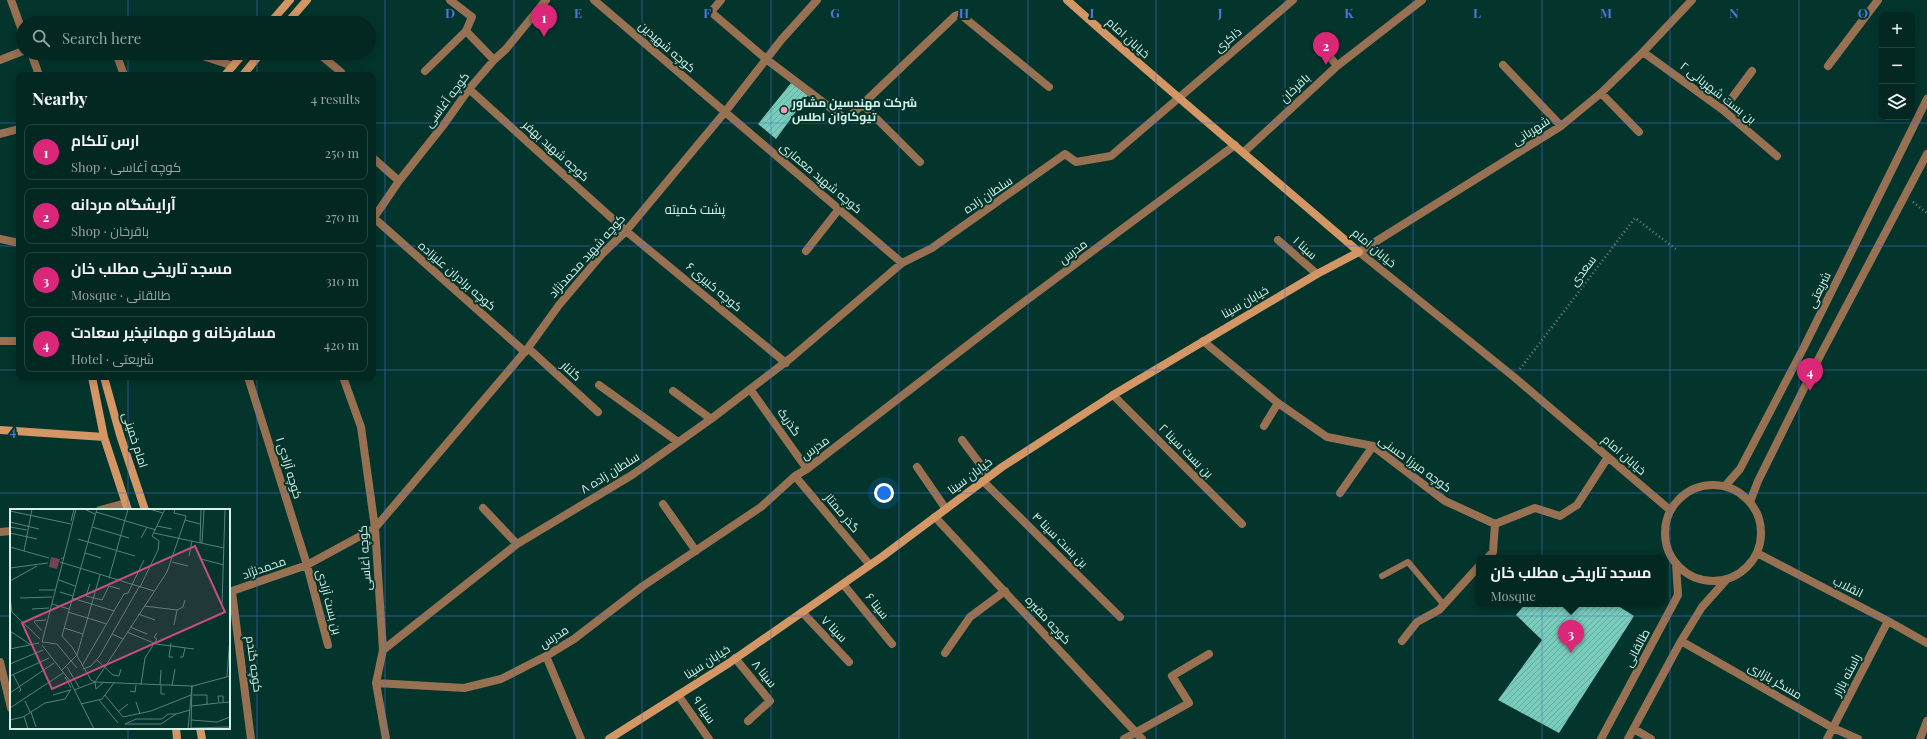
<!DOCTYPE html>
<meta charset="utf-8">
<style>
:root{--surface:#022821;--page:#10342e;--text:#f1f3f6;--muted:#96a6a5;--line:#23443f;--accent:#db2777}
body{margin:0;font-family:"Playfair Display",Cairo,serif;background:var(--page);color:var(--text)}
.controls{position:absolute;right:12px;top:12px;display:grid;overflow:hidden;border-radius:8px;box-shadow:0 2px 10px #0003}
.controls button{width:36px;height:36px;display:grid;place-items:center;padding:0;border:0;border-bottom:1px solid var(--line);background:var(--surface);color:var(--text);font:20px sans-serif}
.you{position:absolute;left:884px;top:493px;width:14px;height:14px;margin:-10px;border:3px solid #fff;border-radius:50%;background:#1a73e8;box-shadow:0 0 0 6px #1a73e833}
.badge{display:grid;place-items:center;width:26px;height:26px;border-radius:50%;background:var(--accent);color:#fff;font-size:13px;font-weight:700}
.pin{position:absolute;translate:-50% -33px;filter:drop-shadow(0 1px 2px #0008)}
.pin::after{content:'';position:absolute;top:21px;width:14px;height:12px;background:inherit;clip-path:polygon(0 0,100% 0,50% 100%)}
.popup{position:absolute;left:1476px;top:555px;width:190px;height:52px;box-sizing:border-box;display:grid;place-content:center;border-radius:8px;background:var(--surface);filter:drop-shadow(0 1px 3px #0005);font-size:13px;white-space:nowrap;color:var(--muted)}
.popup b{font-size:15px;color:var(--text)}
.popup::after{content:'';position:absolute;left:50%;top:100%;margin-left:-8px;border:8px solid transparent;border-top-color:var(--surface)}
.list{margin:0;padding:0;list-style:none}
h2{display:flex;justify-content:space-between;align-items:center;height:52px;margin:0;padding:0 16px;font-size:17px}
h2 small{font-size:13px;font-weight:400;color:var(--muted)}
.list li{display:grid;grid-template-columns:26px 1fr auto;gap:12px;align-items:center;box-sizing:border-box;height:56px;margin:0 8px 8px;padding:0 8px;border:1px solid var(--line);border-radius:8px}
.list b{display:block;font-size:15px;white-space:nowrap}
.list p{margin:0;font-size:13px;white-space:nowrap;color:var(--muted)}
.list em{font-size:13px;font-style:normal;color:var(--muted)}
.icon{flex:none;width:22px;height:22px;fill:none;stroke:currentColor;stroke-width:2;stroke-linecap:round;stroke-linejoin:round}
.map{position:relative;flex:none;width:1927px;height:739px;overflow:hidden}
.search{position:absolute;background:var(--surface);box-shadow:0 2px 10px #0003;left:16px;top:16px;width:360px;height:44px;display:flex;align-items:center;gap:10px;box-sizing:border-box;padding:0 14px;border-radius:22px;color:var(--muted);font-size:15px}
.panel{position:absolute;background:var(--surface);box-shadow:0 2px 10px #0003;left:16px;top:72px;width:360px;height:308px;border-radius:8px}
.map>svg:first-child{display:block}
.building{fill:url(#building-hatch)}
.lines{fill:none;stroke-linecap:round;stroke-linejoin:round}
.path{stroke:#628a82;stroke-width:2.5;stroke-dasharray:1 3;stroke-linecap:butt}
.lane{stroke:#987052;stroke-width:6}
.street{stroke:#987052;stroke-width:8}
.secondary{stroke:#d59665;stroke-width:8}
.grid{fill:none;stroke:#4b77dc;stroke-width:1;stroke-opacity:0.55}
.poi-dot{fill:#f09ab7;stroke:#03352c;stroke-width:1.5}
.labels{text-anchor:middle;stroke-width:4;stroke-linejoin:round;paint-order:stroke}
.street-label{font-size:12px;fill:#d5f2ea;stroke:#03352c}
.poi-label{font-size:12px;font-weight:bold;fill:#d5f2ea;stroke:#03352c;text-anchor:start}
.neighbourhood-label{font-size:13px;fill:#d5f2ea;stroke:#03352c}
.inset-road{fill:none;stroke:#578178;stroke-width:1}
.view{fill:#c74e7f;fill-opacity:0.15;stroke:#c74e7f;stroke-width:2}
.inset-edge{fill:none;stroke:#d5f2ea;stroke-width:2}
.grid-label{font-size:13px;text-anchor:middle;font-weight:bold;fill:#4b77dc;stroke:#03352c;stroke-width:4;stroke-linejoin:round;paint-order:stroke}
</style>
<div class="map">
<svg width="1927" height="739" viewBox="0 0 1927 739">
<defs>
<pattern id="building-hatch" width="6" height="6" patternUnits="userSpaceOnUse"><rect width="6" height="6" fill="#78ccba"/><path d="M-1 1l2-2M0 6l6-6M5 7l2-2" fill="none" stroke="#6aab9d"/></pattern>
</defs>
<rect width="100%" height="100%" fill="#03352c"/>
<path class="building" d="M791,83L808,95L776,139L758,124Z
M1525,604H1615L1634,616L1559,733L1498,700L1542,640L1516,615Z"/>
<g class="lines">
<path class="path" d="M1913,202L1927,213
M1520,369L1635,218L1677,250"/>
<path class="lane" d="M1382,576L1408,562L1444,605"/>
<path class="street" d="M11,0L23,33
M450,0L472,17L466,31L494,60
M594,0L902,263
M721,0L711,12L766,59L844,118H848L955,16L960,14L1049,87
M1323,48L1337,66
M1643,52L1723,110L1777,156
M31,53L39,75
M116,53L124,75
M194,53L233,66
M318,53L341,72
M0,60L23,51
M1503,65L1561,126
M1828,66L1878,0
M425,71L466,31
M469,89L626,231L786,363
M1601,93L1639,132
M863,105L920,162
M1723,110L1752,71
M0,134L19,129
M1244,152L1337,66L1422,0
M373,158L399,181
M374,218L525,352
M373,219L399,181L445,123L469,89L494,60L506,49L546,0
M0,239L19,243
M1278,240L1317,274
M806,251L839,209
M0,341H19
M1203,341L1278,403L1327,437L1373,446L1445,501L1495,524L1535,508L1560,516L1577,505L1608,457
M528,348L598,412
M248,377L307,565L328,645
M343,377L361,427L375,528L383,650L376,683L386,739
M599,385L678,442
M750,389L807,469
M673,391L711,419
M1113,395L1242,524
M1264,426L1278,403
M962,440L989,476
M917,467L946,509
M795,476L870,565
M983,481L1120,617
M1665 533a48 48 0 1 1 96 0a48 48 0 1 1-96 0Z
M1725,486L1740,469L1804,347L1927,99
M1340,493L1373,446
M1750,502L1758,481L1821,354L1927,154
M663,504L696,551
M483,508L517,544
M100,510L126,503
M1670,510L1514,377L1359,252L1561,126L1601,93L1643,52L1692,0
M935,517L1142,739
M0,532L11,531
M1757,553L1888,621L1927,643
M1487,558L1493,552L1495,524
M843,584L892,644
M229,592L307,565L375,528L528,348L559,305L603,253L626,231L725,112L782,39L817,0
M232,592L251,739
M802,612L849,662
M1402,641L1417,622L1439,610L1479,566
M1681,641L1833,728L1858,739
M383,650L517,544L632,475L711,419L792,357L902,263L932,248L1065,154L1076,162L1111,156L1293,0
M945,653L970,617L1005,591
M546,656L581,739
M735,658L770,701L748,721
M0,662L11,708
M376,683L464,688L501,679L546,656L574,639L643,586L761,507L795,476L807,469L1012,311L1235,145
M678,695L709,739
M1634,729L1651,739
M1124,739L1189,703L1172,676L1209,654
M1601,739L1678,595L1676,564
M1628,739L1681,641L1702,607L1727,579
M1827,739L1888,621
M1920,739L1927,721"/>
<path class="secondary" d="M270,23L290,0
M287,23L307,0
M225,75L244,53
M243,75L261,53
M92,377L104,437L128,510
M104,377L120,435L145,510
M0,430L104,437
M176,728L177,739
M200,728L202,739
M609,739L729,663L883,556L1002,467L1113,395L1317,274L1359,252C1262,168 1163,86 1067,0"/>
</g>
<path class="grid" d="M128,0V23M257,0V23M385,0V739M514,0V739M642,0V739M771,0V739M899,0V739M1028,0V739M1156,0V739M1285,0V739M1413,0V739M1542,0V739M1670,0V739M1799,0V739M128,53V75M257,53V75M0,123H19M373,123H1927M0,246H19M373,246H1927M0,370H19M373,370H1927M128,377V510M257,377V739M0,493H1927M0,616H11M229,616H1927M128,728V739"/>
<circle class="poi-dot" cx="784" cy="110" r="4"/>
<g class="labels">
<g class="street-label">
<text transform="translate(1128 38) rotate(42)" y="4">خیابان امام</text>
<text transform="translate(1228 40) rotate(-40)" y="4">ذاکری</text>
<text transform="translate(667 47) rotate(41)" y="4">کوچه شهیدین</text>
<text transform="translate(1295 88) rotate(-43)" y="4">باقرخان</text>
<text transform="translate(1718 93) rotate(38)" y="4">بن بست شهربانی ۲</text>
<text transform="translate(447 100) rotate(-53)" y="4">کوچه آغاسی</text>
<text transform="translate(1531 131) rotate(-33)" y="4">شهربانی</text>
<text transform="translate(556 151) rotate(42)" y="4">کوچه شهید بهفر</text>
<text transform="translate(821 178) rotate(40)" y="4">کوچه شهید معماری</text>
<text transform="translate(988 195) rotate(-34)" y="4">سلطان زاده</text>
<text transform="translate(1305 248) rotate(42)" y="4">سینا ۱</text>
<text transform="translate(1374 248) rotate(40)" y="4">خیابان امام</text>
<text transform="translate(1073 252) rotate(-37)" y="4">مدرس</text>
<text transform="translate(587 256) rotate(-48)" y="4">کوچه شهید محمدنژاد</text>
<text transform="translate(1583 271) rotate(-53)" y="4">سعدی</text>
<text transform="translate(457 276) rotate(41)" y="4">کوچه برادران علیزاده</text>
<text transform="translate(714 287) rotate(40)" y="4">کوچه کبیری ۶</text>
<text transform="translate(1819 290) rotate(-64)" y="4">شریعتی</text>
<text transform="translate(1245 302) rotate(-30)" y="4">خیابان سینا</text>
<text transform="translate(571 371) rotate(43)" y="4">گلنار</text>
<text transform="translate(789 422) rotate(55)" y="4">گذریک</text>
<text transform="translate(135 440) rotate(72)" y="4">امام خمینی</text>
<text transform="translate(815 448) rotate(-36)" y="4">مدرس</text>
<text transform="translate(1186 451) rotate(45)" y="4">بن بست سینا ۲</text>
<text transform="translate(1624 455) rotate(41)" y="4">خیابان امام</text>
<text transform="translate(1415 464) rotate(36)" y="4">کوچه میرزا حسنی</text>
<text transform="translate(289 468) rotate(73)" y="4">کوچه آزادی ۱</text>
<text transform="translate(610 473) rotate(-32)" y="4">سلطان زاده ۸</text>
<text transform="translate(970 476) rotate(-37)" y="4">خیابان سینا</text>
<text transform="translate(842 513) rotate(50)" y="4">گذر ممتاز</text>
<text transform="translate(1060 540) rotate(45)" y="4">بن بست سینا ۴</text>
<text transform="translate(365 558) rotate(-94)" y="4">کوچه آغاسی</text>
<text transform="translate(264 568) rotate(-19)" y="4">محمدنژاد</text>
<text transform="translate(1848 587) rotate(27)" y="4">انقلاب</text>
<text transform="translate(329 602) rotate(75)" y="4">بن بست آزادی</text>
<text transform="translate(877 606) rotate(51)" y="4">سینا ۶</text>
<text transform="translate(1048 620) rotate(47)" y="4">کوچه مقبره</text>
<text transform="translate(834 629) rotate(46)" y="4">سینا ۷</text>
<text transform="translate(554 637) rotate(-32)" y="4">مدرس</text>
<text transform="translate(1637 648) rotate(-62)" y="4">طالقانی</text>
<text transform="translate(707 662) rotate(-33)" y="4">خیابان سینا</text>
<text transform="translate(254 664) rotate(82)" y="4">کوچه گندم</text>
<text transform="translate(764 674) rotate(51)" y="4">سینا ۸</text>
<text transform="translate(1847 675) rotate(-62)" y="4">راسته بازار</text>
<text transform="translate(1775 681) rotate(30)" y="4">مسگر بازاری</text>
<text transform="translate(704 710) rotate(55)" y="4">سینا ۹</text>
</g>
<g class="poi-label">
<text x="792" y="107">شرکت مهندسین مشاور<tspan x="792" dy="14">تیوکاوان اطلس</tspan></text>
</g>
<g class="neighbourhood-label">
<text x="695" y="214">پشت کمیته</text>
</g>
</g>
<g transform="translate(10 509)">
<rect width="220" height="220" fill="#03352c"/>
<path d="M41,48L50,50L47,60L39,58Z" fill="#724454"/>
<path class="inset-road" d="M74,0L85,5M139,0L153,4M165,0L164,4L176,7L175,11M0,2L61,15M86,3L146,21M61,12L64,0M0,13L29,20M147,17L162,20M0,18L17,21M82,18L119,29M0,24L27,30M144,24L214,39M131,29L137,18M68,30L125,47M190,34L191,0M192,34L194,0M0,38L39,49M14,42L22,0M75,44L91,49M179,47L182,32M51,50L54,48L66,0M191,50L214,56M50,53L144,82M162,53L178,57M0,59L38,54M99,69L118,0M49,71L65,77M0,72L27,57M80,75L76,87L92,91L99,77L110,80M130,78L148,41L149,32L142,27L155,0M29,81H45M50,83L63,87M0,88L2,103M10,89L42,88M62,89L104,102M42,95L59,100M212,95L215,0M134,97L167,101L173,98L175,91M22,100L39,99M2,103L30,130M58,103L97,115M128,105L145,111M24,112L36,111M24,113L32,122M164,116L167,101M120,118L137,125M54,119L73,125M0,122L21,136M117,123L146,135L184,140M102,125L113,130M32,133L47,135L67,159M32,133L54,48M161,134L159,148H163M32,136L60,172L84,220M1,139V123M0,140L29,134M170,148H173L175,139M87,151L103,166M0,155L33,141M72,157L104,102L114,85L118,84L134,51M57,158L69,178M73,160L81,157L89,148L129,78M52,161L67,146L90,66M3,165L11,181L9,183M103,166L109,167L111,160M0,167L39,149M217,167L220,128M55,168L61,179M85,173L157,63L175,11L190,15M85,173L81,171L62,138L52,127L87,0M85,173L86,180L94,173M131,176L135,149L147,130L144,128L147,124M150,176L151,161M151,176V185H155M162,177L165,160M183,177L220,167M64,181L85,173L181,177M120,182L125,183L126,176M0,184L44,154M43,186L60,181M95,186L113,208L141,202L181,186M183,186H197V195M89,191L108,214M15,192L20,203M126,193L130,205M213,193V187H208L209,194L220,193M71,195L92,190L104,174M182,197L208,194M0,199L53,164M21,203L26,218M108,203L118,195M166,205H158L152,210H126L115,215H151L166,205L180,201M14,207L18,220M0,211L13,208L35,194L55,190L61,180M181,211L207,213L220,208M181,219L220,218M178,220L182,176L181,220"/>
<path class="view" d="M185,37L215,103L42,180L12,114Z"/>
<rect width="220" height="220" class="inset-edge"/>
</g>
<g class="grid-label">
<text x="450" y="18">D</text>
<text x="578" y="18">E</text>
<text x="707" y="18">F</text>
<text x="835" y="18">G</text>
<text x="964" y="18">H</text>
<text x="1092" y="18">I</text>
<text x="1220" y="18">J</text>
<text x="1349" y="18">K</text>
<text x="1477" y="18">L</text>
<text x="1606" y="18">M</text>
<text x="1734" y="18">N</text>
<text x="1863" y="18">O</text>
<text x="13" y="436">4</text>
</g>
</svg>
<div class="controls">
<button>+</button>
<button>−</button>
<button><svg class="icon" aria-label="layers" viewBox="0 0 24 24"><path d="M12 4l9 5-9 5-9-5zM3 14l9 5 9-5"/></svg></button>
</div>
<div class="you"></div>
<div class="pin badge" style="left:544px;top:37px">1</div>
<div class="pin badge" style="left:1326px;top:65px">2</div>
<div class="pin badge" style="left:1571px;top:653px">3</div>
<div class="popup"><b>مسجد تاریخی مطلب خان</b>Mosque</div>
<div class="pin badge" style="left:1810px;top:391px">4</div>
<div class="search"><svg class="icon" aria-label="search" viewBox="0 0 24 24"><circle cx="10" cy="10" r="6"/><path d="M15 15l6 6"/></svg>Search here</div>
<section class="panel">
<h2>Nearby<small>4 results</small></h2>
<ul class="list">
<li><span class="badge">1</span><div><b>ارس تلکام</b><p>Shop · کوچه آغاسی</p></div><em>250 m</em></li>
<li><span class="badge">2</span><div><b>آرایشگاه مردانه</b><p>Shop · باقرخان</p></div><em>270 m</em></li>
<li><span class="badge">3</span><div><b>مسجد تاریخی مطلب خان</b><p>Mosque · طالقانی</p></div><em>310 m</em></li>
<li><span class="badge">4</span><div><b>مسافرخانه و مهمانپذیر سعادت</b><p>Hotel · شریعتی</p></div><em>420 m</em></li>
</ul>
</section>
</div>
